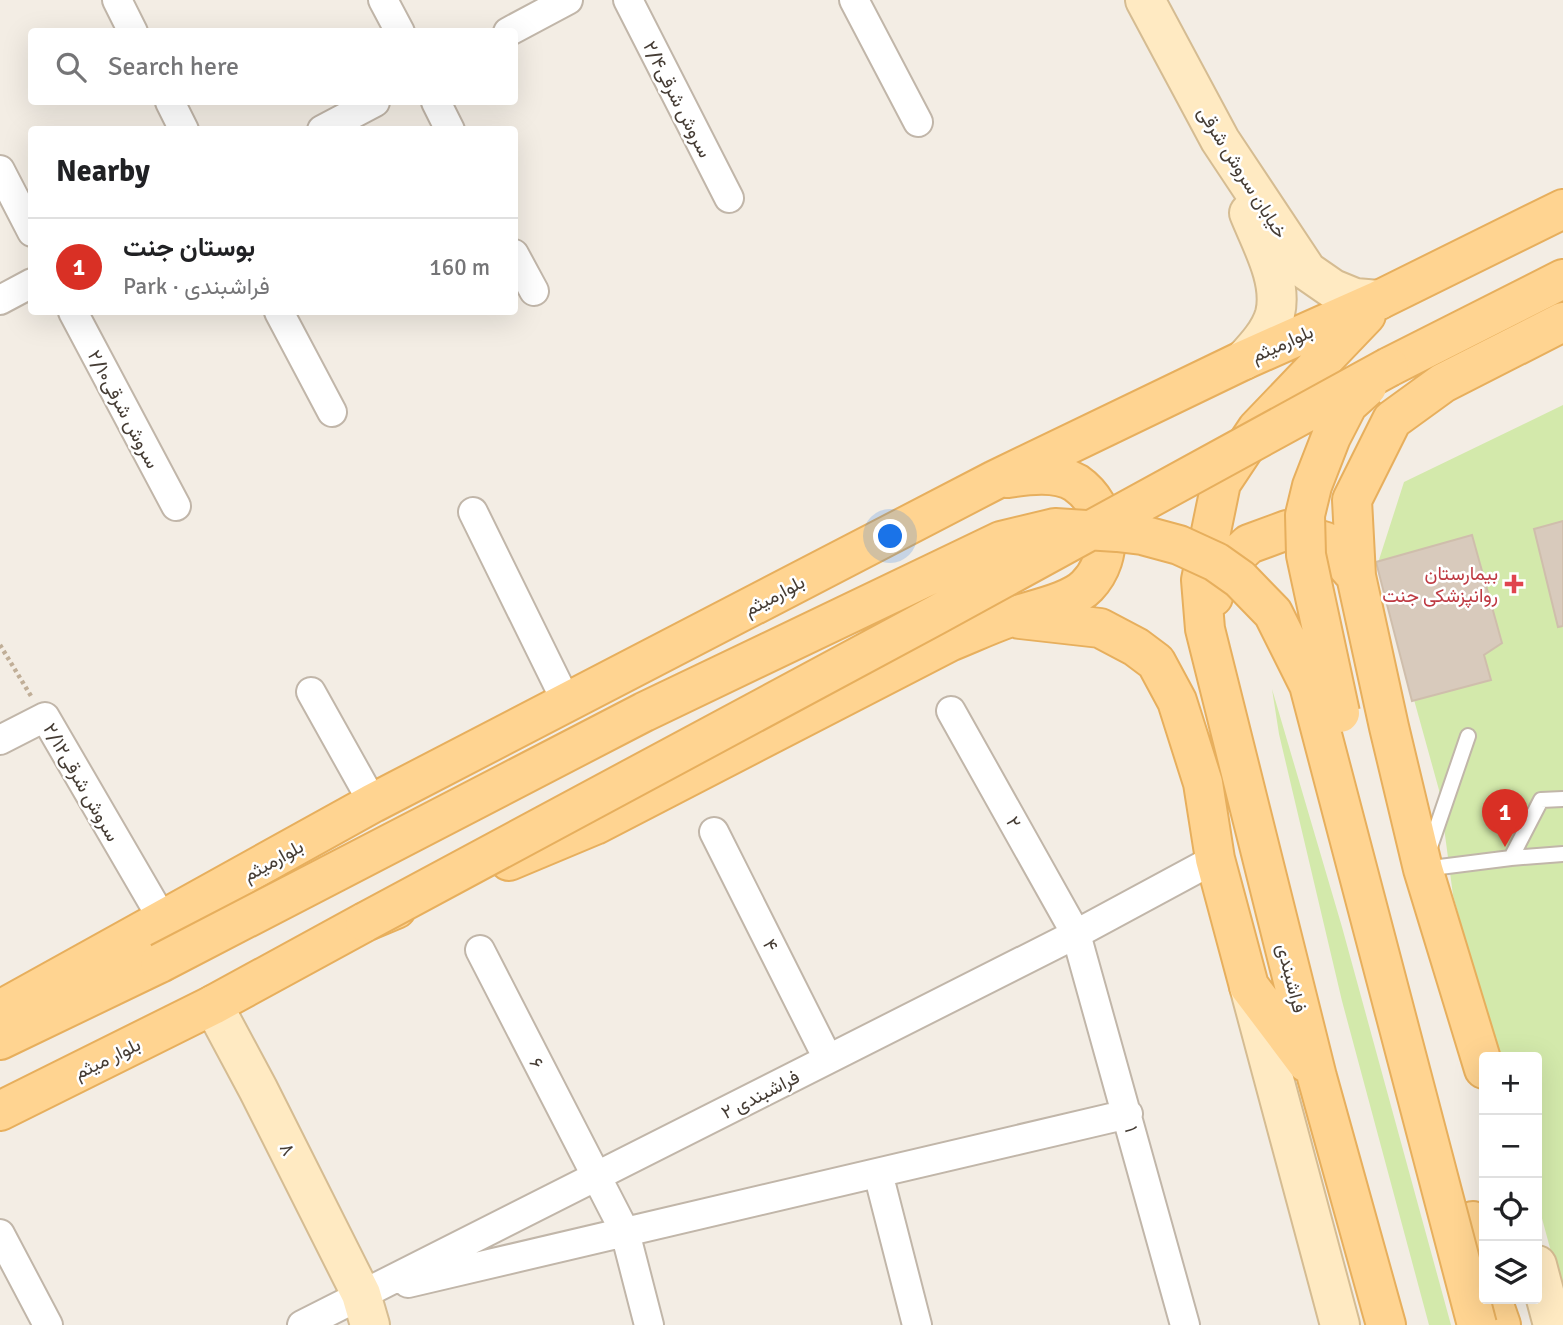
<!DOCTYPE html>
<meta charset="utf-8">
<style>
:root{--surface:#fff;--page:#f6f6f6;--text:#202124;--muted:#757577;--line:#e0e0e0;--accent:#d93025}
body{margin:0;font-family:Signika,Vazirmatn,sans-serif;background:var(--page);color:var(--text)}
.controls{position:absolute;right:21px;bottom:21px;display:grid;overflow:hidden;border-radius:7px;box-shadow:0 7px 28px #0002}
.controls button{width:63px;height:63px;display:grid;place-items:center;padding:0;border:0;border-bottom:2px solid var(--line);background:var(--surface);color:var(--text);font:35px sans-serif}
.you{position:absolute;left:891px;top:537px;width:24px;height:24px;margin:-18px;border:5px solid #fff;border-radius:50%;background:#1a73e8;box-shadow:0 0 0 10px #1a73e833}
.badge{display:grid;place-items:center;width:46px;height:46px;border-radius:50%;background:var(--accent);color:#fff;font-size:23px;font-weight:700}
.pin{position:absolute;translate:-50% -58px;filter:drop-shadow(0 2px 4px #0008)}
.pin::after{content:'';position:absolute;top:37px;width:24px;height:21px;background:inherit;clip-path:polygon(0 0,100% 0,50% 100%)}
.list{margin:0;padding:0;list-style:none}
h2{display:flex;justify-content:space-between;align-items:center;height:91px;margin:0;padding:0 28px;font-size:30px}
h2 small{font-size:23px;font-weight:400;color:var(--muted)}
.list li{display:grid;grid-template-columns:46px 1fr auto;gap:21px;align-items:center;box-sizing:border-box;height:98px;padding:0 28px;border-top:2px solid var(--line)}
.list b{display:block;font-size:26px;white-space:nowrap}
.list p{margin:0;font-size:23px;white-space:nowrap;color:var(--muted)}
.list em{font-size:23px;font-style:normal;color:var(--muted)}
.icon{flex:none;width:38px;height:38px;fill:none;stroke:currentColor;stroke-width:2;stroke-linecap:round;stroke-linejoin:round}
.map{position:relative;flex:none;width:1563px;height:1325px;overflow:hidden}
.search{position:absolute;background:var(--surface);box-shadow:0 7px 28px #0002;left:28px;top:28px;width:490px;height:77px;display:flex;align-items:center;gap:18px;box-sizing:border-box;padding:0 24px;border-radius:7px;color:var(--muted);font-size:26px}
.panel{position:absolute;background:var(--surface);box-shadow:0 7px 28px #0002;left:28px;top:126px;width:490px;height:189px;border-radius:7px}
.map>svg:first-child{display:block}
.green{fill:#d3e9ab}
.building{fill:#d8cabc;stroke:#cfbeac;stroke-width:2}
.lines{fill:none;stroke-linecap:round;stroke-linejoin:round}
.lane-casing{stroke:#c1b6a9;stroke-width:18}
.street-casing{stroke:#c1b6a9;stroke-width:32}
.secondary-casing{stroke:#d5bc92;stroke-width:42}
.primary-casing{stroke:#e7af5d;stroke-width:42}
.path{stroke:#c0ae97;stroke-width:4.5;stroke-dasharray:3.5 3.5;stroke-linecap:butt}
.lane{stroke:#fff;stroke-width:14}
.street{stroke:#fff;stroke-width:28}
.secondary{stroke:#ffeac2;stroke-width:38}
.primary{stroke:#ffd491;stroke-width:38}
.primary-bridge-casing{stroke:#e7af5d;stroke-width:42;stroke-linecap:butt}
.primary-bridge{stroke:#ffd491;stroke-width:38}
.health-dot{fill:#e0444e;stroke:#fff;stroke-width:2.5}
.labels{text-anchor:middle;stroke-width:5;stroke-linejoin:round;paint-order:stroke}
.street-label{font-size:19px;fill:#453c34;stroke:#fff}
.health-label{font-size:19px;fill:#be3a42;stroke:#fff;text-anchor:end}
</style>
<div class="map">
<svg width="1563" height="1325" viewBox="0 0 1563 1325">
<rect width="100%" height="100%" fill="#f3ede4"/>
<path class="green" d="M1563,405V1296L1537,1200V1057H1497L1453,895L1439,790L1377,566L1404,482Z
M1272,689L1342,927L1451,1325H1429L1342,1001L1279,734Z"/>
<path class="building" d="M1563,521V626L1558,627L1534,529Z
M1472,535L1502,643L1484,655L1491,680L1412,701L1376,562Z"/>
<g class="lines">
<g class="lane-casing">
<path id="lane" d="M1429,850L1468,736
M1511,858L1541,800L1563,799
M1424,869L1511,858L1563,854"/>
</g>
<g class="street-casing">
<path id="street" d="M117,0L133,32
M383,0L400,32
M628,0L729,198
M854,0L918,122
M508,32L568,0
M170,102L184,130
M436,102L450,130
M322,130L375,102
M0,170L32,232
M514,254L534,291
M0,300L32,283
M73,312L176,506
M279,312L332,412
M473,512L567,703
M311,692L373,803
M951,711L1076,934L1185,1325
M0,740L45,717L163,920
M714,832L828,1059
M480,950L625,1232L649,1325
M878,1173L917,1325
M0,1234L48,1325
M408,1283L1128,1114
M302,1325L1076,934L1215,859"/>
</g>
<g class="secondary-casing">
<path id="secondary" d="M1145,0L1220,140L1307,271L1333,289L1355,298L1379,300
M1244,360C1256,347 1270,332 1275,314C1283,281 1261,243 1249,213
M1249,986L1340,1325
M213,1005L258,1089L361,1294L370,1325
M1537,1265L1553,1325"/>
</g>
<g class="primary-casing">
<path id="primary" d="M1366,315L1257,429L1221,483L1201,580L1205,629L1317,1077L1386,1325
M1389,367L1563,279
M1213,597L1219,572L1249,544L1287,530L1326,542L1356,576
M1020,619L1100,628L1136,647L1156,662L1177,701L1203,783L1215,859L1249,986L1307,1063
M509,861L595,825L949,642C969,634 988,625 1008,618C1030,610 1071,603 1087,586C1116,556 1110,507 1076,483C1057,471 1028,475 1008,478
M0,1010L373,803L995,480L1244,360L1379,300L1563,209
M0,1040L160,963
M1484,1069L1423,869L1389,727L1356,576L1352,500L1392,420L1443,383L1563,322
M0,1111L213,1005L365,922L396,909
M1473,1221L1484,1268
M1492,1299L1501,1325"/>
</g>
<path class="path" d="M0,645L31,696"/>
<use href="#lane" class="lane"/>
<use href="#street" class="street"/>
<use href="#secondary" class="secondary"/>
<use href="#primary" class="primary"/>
<g class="primary-bridge-casing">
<path id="primary-bridge" d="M1340,713L1306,555L1305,515L1312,486L1331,437L1348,404L1367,387
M365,922L936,615L1389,367
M160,963L644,712L1001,541L1055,528L1117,532L1142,535L1179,545L1216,562L1240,579L1273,613L1309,685L1477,1325"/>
</g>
<use href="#primary-bridge" class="primary-bridge"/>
</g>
<path class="health-dot" d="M1510.5 573.5h7v7h7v7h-7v7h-7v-7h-7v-7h7z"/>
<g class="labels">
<g class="street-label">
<text transform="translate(678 99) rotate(63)" y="7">سروش شرقی۲/۴</text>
<text transform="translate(1243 172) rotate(58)" y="7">خیابان سروش شرقی</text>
<text transform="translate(1282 343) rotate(-24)" y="7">بلوارمیثم</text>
<text transform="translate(124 409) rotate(62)" y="7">سروش شرقی۲/۱۰</text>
<text transform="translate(774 595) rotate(-28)" y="7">بلوارمیثم</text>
<text transform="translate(82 782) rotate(60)" y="7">سروش شرقی۲/۱۲</text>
<text transform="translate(1014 822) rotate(61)" y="7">۲</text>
<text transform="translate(273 860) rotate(-29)" y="7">بلوارمیثم</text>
<text transform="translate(771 945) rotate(63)" y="7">۴</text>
<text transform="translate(1292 978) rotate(76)" y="7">فراشبندی</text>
<text transform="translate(107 1058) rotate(-26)" y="7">بلوار میثم</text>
<text transform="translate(537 1063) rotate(63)" y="7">۶</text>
<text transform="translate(760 1094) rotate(-27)" y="7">۲ فراشبندی</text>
<text transform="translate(1132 1129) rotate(75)" y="7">۱</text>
<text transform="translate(288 1149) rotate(63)" y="7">۸</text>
</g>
<g class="health-label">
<text x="1498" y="580">بیمارستان<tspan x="1498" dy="22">روانپزشکی جنت</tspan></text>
</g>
</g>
</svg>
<div class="controls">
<button>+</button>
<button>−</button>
<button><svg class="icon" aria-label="locate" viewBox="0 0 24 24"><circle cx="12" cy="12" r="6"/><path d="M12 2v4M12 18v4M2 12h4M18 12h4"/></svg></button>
<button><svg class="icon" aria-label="layers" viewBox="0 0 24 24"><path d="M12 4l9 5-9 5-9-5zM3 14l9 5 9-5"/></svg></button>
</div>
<div class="you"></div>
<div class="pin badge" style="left:1505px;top:847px">1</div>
<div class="search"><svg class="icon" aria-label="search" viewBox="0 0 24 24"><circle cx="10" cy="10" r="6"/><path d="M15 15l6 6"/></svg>Search here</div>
<section class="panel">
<h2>Nearby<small></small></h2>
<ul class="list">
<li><span class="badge">1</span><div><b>بوستان جنت</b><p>Park · فراشبندی</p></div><em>160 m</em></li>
</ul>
</section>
</div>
